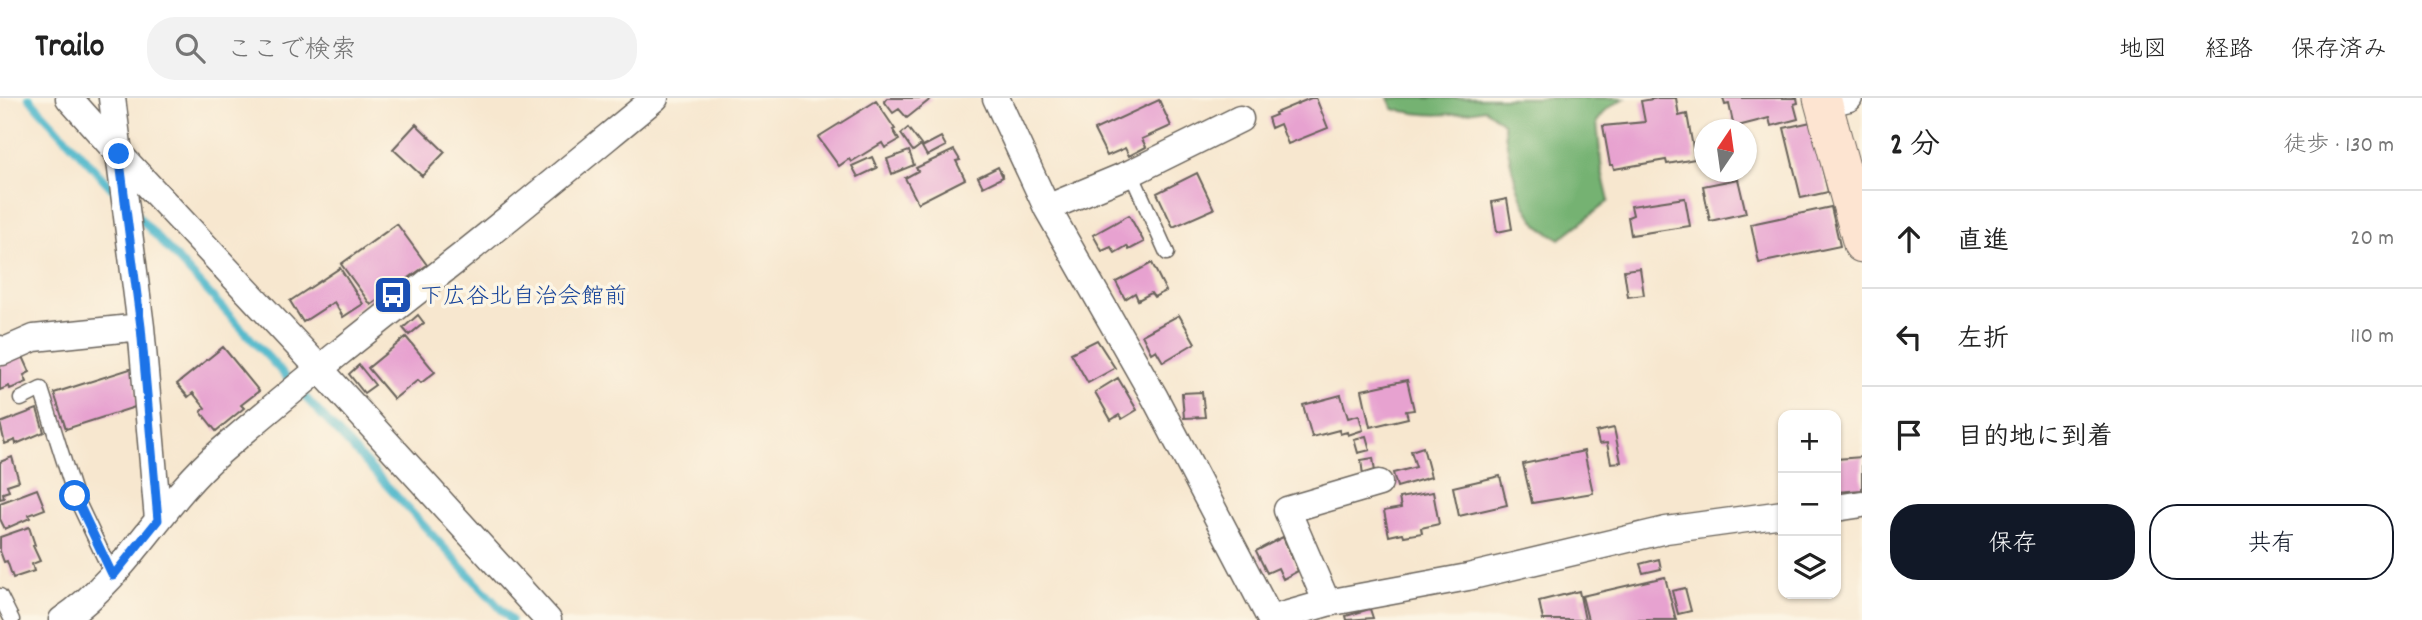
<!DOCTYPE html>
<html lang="ja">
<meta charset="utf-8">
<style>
:root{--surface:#fff;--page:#f2f2f2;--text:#222;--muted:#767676;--line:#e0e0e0;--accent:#111827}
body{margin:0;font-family:Dekko,"Klee One",sans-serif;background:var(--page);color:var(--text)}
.controls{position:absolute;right:21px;bottom:21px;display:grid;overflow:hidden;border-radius:14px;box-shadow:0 2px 5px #0004}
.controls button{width:63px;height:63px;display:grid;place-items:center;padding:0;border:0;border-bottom:2px solid var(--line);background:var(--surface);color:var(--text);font:35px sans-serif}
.compass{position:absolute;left:1694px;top:21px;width:63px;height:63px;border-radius:50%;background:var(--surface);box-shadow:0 2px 5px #0004;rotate:13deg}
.stop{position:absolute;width:21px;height:21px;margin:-16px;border:5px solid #1a73e8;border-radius:50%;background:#fff}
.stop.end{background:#1a73e8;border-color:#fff;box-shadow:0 2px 7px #0008}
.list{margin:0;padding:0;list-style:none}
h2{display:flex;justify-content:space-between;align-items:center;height:91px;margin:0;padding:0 28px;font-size:30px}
h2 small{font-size:23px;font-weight:400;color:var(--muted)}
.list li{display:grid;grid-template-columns:46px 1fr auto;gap:21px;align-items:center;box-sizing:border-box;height:98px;padding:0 28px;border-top:2px solid var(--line)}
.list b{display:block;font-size:26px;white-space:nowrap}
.list em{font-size:23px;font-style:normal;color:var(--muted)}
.actions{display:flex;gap:14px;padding:21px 28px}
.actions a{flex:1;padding:16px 0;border:2px solid var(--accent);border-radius:28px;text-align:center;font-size:24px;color:var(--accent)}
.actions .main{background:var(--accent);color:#fff}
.icon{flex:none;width:38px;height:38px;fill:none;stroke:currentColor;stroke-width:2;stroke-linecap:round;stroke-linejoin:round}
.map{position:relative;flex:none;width:1862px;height:522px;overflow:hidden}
header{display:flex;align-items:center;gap:42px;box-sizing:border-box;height:98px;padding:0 35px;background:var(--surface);border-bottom:2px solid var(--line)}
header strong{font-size:33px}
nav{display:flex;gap:38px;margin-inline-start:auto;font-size:24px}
.search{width:490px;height:63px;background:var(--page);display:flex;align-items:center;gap:18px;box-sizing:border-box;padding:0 24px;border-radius:28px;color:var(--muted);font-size:26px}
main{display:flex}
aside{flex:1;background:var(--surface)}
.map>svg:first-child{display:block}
.forest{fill:#74b272;stroke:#486747;stroke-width:2}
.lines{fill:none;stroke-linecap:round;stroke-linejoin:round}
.stream{stroke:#4eb7cb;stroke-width:8}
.building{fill:#e7a2d0}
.service-casing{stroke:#69635b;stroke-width:17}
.minor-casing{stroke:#69635b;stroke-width:29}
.secondary-casing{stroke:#69635b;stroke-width:39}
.service{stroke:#fff;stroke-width:14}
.minor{stroke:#fff;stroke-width:26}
.secondary{stroke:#fde4d1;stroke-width:37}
.route{stroke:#1a73e8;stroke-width:9}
.labels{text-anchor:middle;stroke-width:7;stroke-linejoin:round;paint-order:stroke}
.transit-label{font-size:23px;fill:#164399;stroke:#fcf5e5;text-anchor:start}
</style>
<header>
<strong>Trailo</strong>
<div class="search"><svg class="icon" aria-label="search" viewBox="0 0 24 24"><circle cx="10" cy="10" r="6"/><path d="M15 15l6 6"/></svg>ここで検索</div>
<nav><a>地図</a><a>経路</a><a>保存済み</a></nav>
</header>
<main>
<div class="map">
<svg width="1862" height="522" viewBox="0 0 1862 522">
<rect width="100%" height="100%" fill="#fcf5e5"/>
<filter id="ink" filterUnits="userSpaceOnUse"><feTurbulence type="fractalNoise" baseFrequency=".0143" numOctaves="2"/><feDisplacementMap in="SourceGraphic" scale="14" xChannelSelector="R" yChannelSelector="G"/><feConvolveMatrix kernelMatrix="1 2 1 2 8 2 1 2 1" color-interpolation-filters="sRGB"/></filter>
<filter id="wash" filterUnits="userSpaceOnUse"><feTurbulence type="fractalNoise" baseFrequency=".00686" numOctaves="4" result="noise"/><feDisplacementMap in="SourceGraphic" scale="28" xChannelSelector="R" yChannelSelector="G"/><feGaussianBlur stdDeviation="1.57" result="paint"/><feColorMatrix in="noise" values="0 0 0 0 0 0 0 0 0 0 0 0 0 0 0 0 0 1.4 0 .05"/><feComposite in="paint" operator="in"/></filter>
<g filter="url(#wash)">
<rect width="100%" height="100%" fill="#f7e7cf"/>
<path class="forest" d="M1388,0H1625L1607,11L1597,24L1602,74L1609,103L1560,141C1553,136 1542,132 1537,126C1514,96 1510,61 1503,25L1485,11C1451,18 1427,19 1393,11Z"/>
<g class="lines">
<path class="stream" d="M29,0L117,96
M135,115L511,522"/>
</g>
<g id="blocks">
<path class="building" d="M887,0H932L907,20L899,11L893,15L884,3Z
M1311,0H1316L1328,30L1288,46L1280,26L1271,30L1268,20L1276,17L1275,15Z
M1659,0H1676L1679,18L1687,16L1695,61L1667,66L1666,62L1614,71L1613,67H1610L1603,28L1645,24L1641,3Z
M1723,0H1797L1798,5L1794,6L1798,21L1771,28L1769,20L1734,29L1729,6L1725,7Z
M1159,2L1171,28L1142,41L1146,49L1129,58L1125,50L1107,58L1094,32Z
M876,3L895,31L893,32L899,42L885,50L882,45L851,64L849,61L839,68L818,39Z
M1811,24L1828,94L1801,100L1784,30Z
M416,26L445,54L422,78L393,51Z
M908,30L921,47L913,53L901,36Z
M941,39L946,48L927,58L922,49Z
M954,52L960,62L956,63L965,81L918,105L905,80L918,73L916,70Z
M909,53L914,67L892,76L887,61Z
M872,59L877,70L858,79L852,68Z
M998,69L1003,79L983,89L978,79Z
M1197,75L1214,111L1173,129L1157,95Z
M1738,81L1746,115L1710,123L1703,88Z
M1685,100L1690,128L1631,137L1628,119L1633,117L1631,108Z
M1507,101L1512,131L1497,134L1492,104Z
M1831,109L1840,148L1759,165L1751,126Z
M1129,117L1144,144L1129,152L1127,148L1115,155L1111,149L1102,153L1093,137Z
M397,126L427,167L371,207L341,166Z
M1152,165L1166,193L1154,199L1151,195L1138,202L1135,195L1125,201L1116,184Z
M340,170L363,206L343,219L334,204L303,224L290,203Z
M1640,170L1644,197L1628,199L1624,172Z
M418,217L424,225L409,237L403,230Z
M1179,217L1195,245L1163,264L1156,252L1151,255L1142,237Z
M406,239L435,274L421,285L418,282L394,301L368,270Z
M1097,242L1115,270L1088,285L1071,255Z
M223,249L259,293L241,307L244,310L216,333L201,314L205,310L193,295L188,299L177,286Z
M21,254L30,274L24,277L27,284L10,291L9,288L0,292V263Z
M359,267L375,287L364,295L349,276Z
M133,270L138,308L66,331L54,295Z
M1118,280L1137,312L1122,321L1119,317L1111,322L1095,294Z
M1407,282L1414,312L1406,313L1408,320L1370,329L1362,292Z
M1202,294L1205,319L1184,320L1182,295Z
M1341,297L1348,320L1359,317L1363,332L1348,337L1347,334L1340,336L1339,332L1312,339L1303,307Z
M37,311L44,334L16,346L15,342L5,346L0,325Z
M1614,330L1621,364L1611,365L1607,345L1599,346L1596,334Z
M1366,338L1370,352L1358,355L1354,341Z
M1423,349L1431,379L1397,389L1393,375L1416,369L1411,353Z
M1584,353L1593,395L1532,405L1523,366Z
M12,359L19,383L7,387L9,393L3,395L4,400L0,401V364Z
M1862,359V392L1836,394V361Z
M1373,360L1375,374L1363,377L1361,362Z
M1500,378L1507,407L1459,418L1453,389Z
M37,391L45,411L29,417L30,420L5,431L0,421V405Z
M1433,394L1439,426L1421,430L1422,435L1404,438L1403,435L1389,438L1384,413L1401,410L1399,400Z
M29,429L35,447L33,448L40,463L32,466L34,473L13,480L7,463L4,464L0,453V439Z
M1283,439L1298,473L1283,481L1278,470L1267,475L1256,453Z
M1659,461L1661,471L1643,475L1640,466Z
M1665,479L1676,522H1588L1582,498Z
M1685,490L1691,513L1678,516L1672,493Z
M1579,493L1585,522H1543L1539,503Z
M1370,511L1373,520L1347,522L1346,518Z"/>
</g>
</g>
<g filter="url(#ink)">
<use href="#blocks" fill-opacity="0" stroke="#69635b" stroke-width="2"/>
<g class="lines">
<g class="service-casing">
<path id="service" d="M1131,75L1167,155
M21,301L41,291L75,398L113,478
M0,498L12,522"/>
</g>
<g class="minor-casing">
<path id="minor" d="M69,0L119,56L319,270L548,522
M112,0L141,229L158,422
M996,0L1047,110L1155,300L1271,522
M1824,6L1849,0
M1047,110L1131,75L1240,21
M0,251L2,254L34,240L141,229
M1836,410L1862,406
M1327,505L1287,412L1379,385
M1271,521L1327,505L1468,479L1666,432L1783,416
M62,522C127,478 161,405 220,354C296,288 375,226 454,164C522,110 588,55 655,0"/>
</g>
<g class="secondary-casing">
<path id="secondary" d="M1822,0L1862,146"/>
</g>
<use href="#service" class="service"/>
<use href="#minor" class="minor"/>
<use href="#secondary" class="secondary"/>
</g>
</g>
<g class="lines" filter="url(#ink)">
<path class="route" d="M75,398L113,478L158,422L141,229L119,56"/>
</g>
<defs>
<g id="bus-square" transform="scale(2.0125)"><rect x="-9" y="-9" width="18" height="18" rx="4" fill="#1a4fb4" stroke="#fcf5e5"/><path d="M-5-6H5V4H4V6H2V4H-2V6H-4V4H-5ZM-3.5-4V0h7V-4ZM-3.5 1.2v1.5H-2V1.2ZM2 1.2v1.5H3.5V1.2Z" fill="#fff"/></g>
</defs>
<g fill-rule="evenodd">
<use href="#bus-square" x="393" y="197"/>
</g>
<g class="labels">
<g class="transit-label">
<text x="420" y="205">下広谷北自治会館前</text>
</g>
</g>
</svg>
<div class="controls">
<button>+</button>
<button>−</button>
<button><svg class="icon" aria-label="layers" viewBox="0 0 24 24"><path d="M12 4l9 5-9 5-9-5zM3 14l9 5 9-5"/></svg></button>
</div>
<svg class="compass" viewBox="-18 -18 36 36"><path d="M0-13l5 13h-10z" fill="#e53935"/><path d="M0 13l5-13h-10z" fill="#767676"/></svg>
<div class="stop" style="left:75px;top:398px"></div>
<div class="stop end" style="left:119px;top:56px"></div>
</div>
<aside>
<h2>2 分<small>徒歩 · 130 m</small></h2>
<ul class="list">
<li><svg class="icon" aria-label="ahead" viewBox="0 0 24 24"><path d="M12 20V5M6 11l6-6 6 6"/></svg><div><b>直進</b></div><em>20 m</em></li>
<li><svg class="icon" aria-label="left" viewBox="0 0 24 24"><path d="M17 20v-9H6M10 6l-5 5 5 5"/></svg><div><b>左折</b></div><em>110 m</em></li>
<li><svg class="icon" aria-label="arrive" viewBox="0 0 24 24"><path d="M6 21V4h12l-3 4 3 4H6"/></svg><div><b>目的地に到着</b></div></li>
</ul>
<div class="actions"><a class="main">保存</a><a>共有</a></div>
</aside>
</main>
